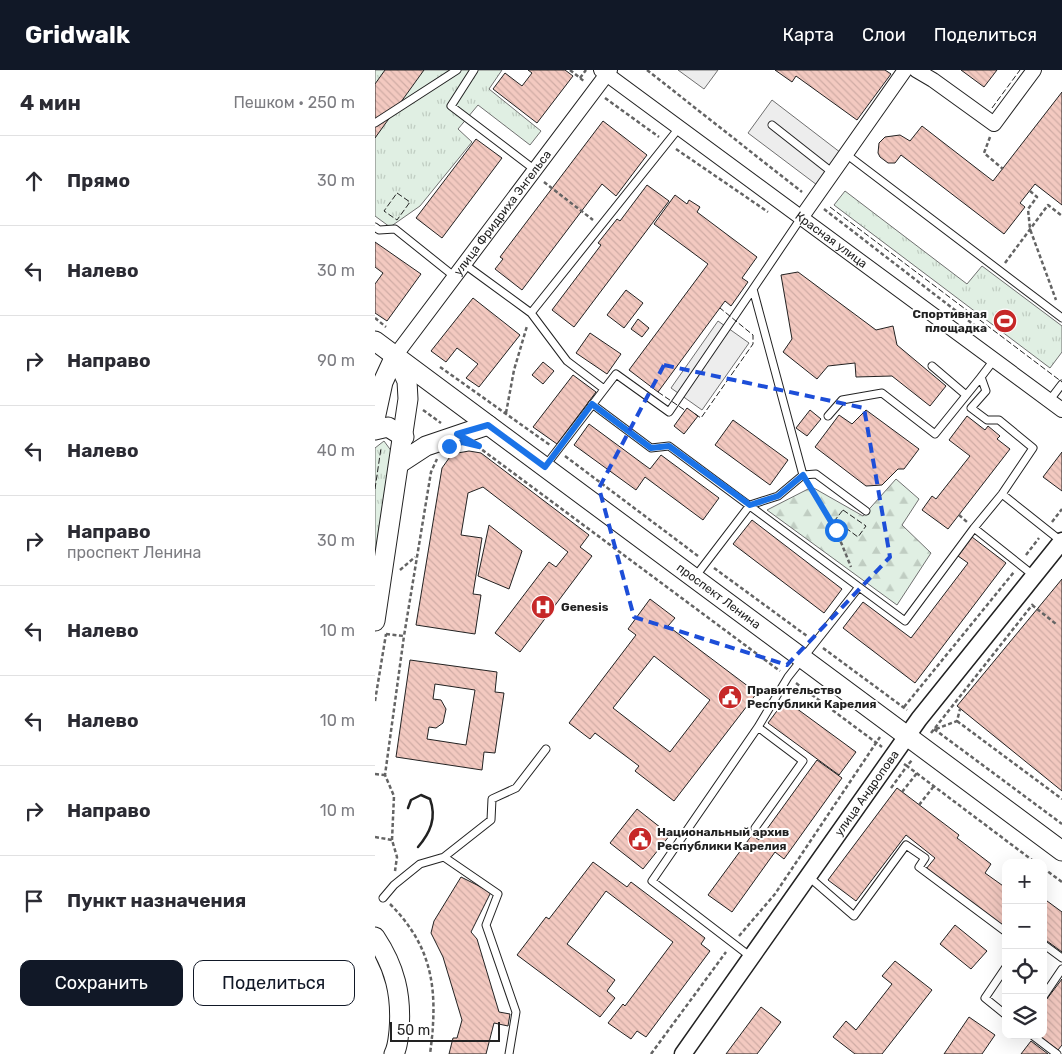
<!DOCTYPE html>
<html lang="ru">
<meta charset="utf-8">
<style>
:root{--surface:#fff;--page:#f2f2f3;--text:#2b2b33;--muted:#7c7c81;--line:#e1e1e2;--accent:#111827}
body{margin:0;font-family:Rubik,sans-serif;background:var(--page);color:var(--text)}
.controls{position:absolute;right:15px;bottom:15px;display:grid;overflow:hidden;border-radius:10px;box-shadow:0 5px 20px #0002}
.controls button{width:45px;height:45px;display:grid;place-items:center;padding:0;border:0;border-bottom:1px solid var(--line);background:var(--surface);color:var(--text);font:25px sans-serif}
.scale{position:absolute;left:15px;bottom:12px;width:110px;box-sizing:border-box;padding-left:5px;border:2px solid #222;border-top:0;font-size:14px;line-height:18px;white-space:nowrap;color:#222;-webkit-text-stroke:4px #fff;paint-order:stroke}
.stop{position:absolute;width:15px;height:15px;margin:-11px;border:4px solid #1a73e8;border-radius:50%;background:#fff}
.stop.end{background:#1a73e8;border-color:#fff;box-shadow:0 1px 5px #0008}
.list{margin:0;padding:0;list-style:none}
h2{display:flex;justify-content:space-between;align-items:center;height:65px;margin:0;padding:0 20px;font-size:21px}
h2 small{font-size:16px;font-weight:400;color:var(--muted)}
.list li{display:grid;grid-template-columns:32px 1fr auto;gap:15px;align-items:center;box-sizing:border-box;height:90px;padding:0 20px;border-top:1px solid var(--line)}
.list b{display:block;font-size:19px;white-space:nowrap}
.list p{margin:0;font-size:16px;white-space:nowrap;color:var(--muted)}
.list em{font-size:16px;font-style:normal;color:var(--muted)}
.actions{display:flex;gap:10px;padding:15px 20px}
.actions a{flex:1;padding:11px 0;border:1px solid var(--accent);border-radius:10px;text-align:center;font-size:18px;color:var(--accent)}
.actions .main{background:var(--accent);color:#fff}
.icon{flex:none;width:28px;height:28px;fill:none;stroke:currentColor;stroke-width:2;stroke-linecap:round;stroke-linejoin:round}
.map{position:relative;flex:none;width:687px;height:984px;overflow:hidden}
header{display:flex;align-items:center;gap:30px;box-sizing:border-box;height:70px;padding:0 25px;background:var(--accent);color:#fff}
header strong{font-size:24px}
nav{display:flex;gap:28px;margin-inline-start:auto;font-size:18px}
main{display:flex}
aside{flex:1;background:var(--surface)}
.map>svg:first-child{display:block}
.grass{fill:url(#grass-tufts);stroke:#6f6f6f}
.forest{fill:url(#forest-firs);stroke:#6f6f6f}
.parking{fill:#ededed;stroke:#6f6f6f}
.building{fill:url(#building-back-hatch);stroke:#222;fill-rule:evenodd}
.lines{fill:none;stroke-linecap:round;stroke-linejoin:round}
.service-casing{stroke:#222;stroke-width:9}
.minor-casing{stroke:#222;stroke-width:16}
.tertiary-casing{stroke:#222;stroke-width:19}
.secondary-casing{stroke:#222;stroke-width:21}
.path{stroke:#646464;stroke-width:2.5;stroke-dasharray:4 2.5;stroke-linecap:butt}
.service{stroke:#fff;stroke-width:7}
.minor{stroke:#fff;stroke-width:14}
.tertiary{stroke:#fff;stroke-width:16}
.secondary{stroke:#fff;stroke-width:19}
.fence{stroke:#222;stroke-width:1;stroke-dasharray:6 2.5;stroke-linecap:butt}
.wall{stroke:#222;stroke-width:2.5}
.route{stroke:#1a73e8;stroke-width:6}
.marked{fill:none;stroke:#1d4ed8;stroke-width:4;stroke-dasharray:10 6;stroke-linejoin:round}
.labels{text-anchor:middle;stroke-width:4;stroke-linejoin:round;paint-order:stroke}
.street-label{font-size:12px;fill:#222;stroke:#fff}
.poi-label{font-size:12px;font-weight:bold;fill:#222;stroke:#fff;text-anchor:start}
</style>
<header>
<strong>Gridwalk</strong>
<nav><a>Карта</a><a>Слои</a><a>Поделиться</a></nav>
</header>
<main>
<aside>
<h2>4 мин<small>Пешком · 250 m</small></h2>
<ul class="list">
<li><svg class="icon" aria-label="ahead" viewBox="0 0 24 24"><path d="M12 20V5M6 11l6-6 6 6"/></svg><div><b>Прямо</b></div><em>30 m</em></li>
<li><svg class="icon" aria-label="left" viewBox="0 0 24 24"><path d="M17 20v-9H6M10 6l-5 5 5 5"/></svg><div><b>Налево</b></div><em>30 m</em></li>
<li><svg class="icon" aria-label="right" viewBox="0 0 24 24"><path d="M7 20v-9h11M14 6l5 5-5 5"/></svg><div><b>Направо</b></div><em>90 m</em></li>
<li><svg class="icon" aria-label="left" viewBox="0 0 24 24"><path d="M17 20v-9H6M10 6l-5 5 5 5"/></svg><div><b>Налево</b></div><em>40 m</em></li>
<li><svg class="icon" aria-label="right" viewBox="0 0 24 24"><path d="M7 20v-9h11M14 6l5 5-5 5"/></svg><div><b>Направо</b><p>проспект Ленина</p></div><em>30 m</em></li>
<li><svg class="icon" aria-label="left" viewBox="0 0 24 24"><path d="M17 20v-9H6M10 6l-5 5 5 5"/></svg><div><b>Налево</b></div><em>10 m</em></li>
<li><svg class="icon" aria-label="left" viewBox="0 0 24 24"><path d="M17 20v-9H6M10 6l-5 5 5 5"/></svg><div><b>Налево</b></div><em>10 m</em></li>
<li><svg class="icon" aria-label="right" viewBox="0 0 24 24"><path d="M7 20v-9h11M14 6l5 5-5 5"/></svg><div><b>Направо</b></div><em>10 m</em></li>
<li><svg class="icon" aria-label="arrive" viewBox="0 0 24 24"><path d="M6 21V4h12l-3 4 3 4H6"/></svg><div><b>Пункт назначения</b></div></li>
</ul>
<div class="actions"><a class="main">Сохранить</a><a>Поделиться</a></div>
</aside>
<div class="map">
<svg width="687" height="984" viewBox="0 0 687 984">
<defs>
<pattern id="grass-tufts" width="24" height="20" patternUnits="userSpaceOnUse" patternTransform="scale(1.25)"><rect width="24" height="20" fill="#e0efe3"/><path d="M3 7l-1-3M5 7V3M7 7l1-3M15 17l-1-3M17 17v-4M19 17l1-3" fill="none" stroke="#c0cdc2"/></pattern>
<pattern id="forest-firs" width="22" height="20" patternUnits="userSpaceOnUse" patternTransform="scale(1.25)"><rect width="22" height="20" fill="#e0efe3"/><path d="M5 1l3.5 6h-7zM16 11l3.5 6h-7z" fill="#c0cdc2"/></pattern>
<pattern id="building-back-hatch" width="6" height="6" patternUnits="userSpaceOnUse" patternTransform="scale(1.25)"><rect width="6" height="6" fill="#f3c9c0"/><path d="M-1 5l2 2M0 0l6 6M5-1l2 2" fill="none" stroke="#d0aca5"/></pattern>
</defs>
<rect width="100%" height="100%" fill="#fff"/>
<path class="grass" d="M0,0H127L114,19L166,61L155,75L103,35L83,59L97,72L45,136L15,157L0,146Z
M470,121L592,214L607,196L687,256V282L675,298L459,135Z
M9,371L17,382L0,485V378Z"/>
<path class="forest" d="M521,409L544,429L527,455L556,483L522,535L392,440L437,417L488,446Z"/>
<path class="parking" d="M303,0H343L329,19Z
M397,30L470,86L446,118L373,63Z
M343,251L374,273L327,340L296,318Z"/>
<path class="building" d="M10,0H49L0,68V14Z
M153,0H190L198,6L162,53L118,19L130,3L147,16L157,3Z
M400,0H510L516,4L482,50L421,6L417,12Z
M586,0H622L609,17Z
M687,22V135L660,114L645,133L650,137L629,164L526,85L520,93H513L505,87L503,83L504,73L510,67L525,65L535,71L547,56L618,111Z
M228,51L272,85L241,126L227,114L147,220L120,199L128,189L125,187Z
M101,69L127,88L67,168L41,148Z
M272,115L294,131L199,257L177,240L226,175L223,173L242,149L245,151Z
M300,125L312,134L314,130L325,137L322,142L382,187L367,208L373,212L356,236L350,231L283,322L254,300L333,194L279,154Z
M0,172L46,204L12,251L0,243V214L8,203L0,197Z
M423,202L501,260L518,256L522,275L571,316L555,336L517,306L481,307L480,293L453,296L442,309L408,282L417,269L406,205Z
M251,220L268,233L249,258L232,245Z
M98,228L145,265L104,317L91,308L103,294L82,278L71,292L56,281Z
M263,249L274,258L267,267L256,259Z
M215,263L246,284L232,304L201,283Z
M168,292L179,301L168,314L157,305Z
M198,305L221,322L182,374L158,357Z
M312,338L323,346L309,364L299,356Z
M435,340L446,349L432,366L421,358Z
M491,340L544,379L529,399H523L507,415L491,416L440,377L464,345L477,354Z
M592,346L610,360L613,356L625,366L622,369L635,379L573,459L547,440L557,426L561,429L595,386L574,370Z
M358,350L413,390L395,415L340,375Z
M214,354L275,399L286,385L344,428L328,450L270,407L261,420L199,375Z
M94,381L106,383L214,465L205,477L217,486L145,582L120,563L174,492L181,497L193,482L108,417L93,423L86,465L107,468L98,524L106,525L100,564L41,555L67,398L77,384Z
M687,382V421L668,407Z
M377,450L467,519L449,543L358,474Z
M114,455L147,481L134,519L103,506Z
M597,467L631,493L540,613L468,558L488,532L536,568L593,493L583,486Z
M687,509V721L582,636Z
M275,529L300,548L293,556L382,623L299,731L260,701L264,696L220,663L215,669L194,653L261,565L253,559ZM279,586L335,630L295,682L238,638Z
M35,590L122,602L120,622L129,623L120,683L109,682L107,700L21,687ZM60,614L100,620L91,675L52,669L54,657L61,658L68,653L71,639L66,630L58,629Z
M410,630L481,682L464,705L393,653Z
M442,690L467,708L409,789L400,782L357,842L333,825L377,765L384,770Z
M522,718L584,765L582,768L616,794L610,803L631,818V859L551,799L560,788L531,765L481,831L453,810Z
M262,739L295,765L268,799L235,773Z
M218,792L252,817L256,812L330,868L326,874L335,881L271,967L262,961L256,969L233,953L248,934L250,936L298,872L231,821L192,874L240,910L232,921L240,928L225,947L142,885L171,847L174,849Z
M86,807L116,822L96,862L102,869L124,942L135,944L133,956L119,953L111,984H74L78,968H82L87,950L68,887L56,863L59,851Z
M668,828L687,842V882L668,868Z
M580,855L612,881L596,899L565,874Z
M520,891L557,920L507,984H480L458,967L471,951L481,960L517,914L507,906Z
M687,909V975L683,980L663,965H668V934Z
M386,937L406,952L382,984H351Z
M594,947L620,965L607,984H569Z
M656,971L673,984H646Z"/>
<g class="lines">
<g class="service-casing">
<path id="service" d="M99,0L76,36L160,100
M0,53L82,0
M397,55L458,103
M471,84L687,248
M426,148L378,219L428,405
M0,157L4,160L20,159L80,207
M89,194L156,243L192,291L229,319
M156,243L304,58
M557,296L591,325
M674,331L687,314
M217,334L276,378L294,376L484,517
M453,346L467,330L507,323L560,364L606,307
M171,395L241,304L294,342L378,219
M627,424L686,471
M599,458L627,424L658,378L624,350H612L596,338L611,321L606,307L619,290
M320,507L375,435L403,426L428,405L441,404L491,441
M380,758L428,691L383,657
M69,787L123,824L111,855L141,942L134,984
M434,807L479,846L531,775L550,788L544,797L631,862
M8,828L19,815L45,794L69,787L116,750L117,729L141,718L171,679
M668,874L687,888
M376,887L277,811L383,657L413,607L484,517L530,551L599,458L658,505
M631,897L610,928L631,945
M668,927L687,899
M657,965L682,984"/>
</g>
<g class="minor-casing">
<g id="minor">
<path id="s1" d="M226,0L687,340"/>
<path d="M541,0L558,10L619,54L659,0"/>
<path d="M426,148L530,0"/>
<path id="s2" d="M20,286L235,0"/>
</g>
</g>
<g class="tertiary-casing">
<g id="tertiary">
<path id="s3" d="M308,984L544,649L687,471"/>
</g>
</g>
<g class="secondary-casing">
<g id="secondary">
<path id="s4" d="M0,271L687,781"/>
<path d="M0,349L8,312L20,286"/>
<path d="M0,360L13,357L29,367"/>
<path d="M25,393L51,376L113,355"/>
<path d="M0,551L33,329L32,311L21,287"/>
<path d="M0,867C20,897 27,925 24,961C23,969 23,976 19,984"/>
</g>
</g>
<path class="path" d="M195,0L210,12
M272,0L427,122
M205,8L211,0
M230,28L284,67
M615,67L609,83L628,99
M301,79L393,142
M169,112L218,150
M655,121L662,127L653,139L655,159L681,230
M449,139L607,261
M630,193L673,135L687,146
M0,248L11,257
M65,297L175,375
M48,340L66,353
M131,343L139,300L152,256
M102,376L405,601
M190,386L323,486
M434,415L461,460L476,497
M584,445L592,452
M677,452L687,439
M651,485L664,468
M339,498L432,566
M25,500L40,487
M657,535L681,554
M11,564L29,566L56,402L62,389
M448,578L532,640
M421,613L507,677
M0,631L11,564
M529,637L639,502
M582,651L687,729
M559,659L687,754
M561,659L582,651L585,639
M556,663L658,534
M529,694L532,696L537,690
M0,704L10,705
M516,718L532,696L661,793
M527,722L542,703
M544,735L559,716
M0,767L17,770L22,787L20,801
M17,770L19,726L10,705L29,566
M668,798L687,812
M15,834C60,879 63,924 55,984
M364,866L400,824L505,667
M276,984L351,882"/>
<use href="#service" class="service"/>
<use href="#minor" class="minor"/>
<use href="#tertiary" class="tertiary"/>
<use href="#secondary" class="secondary"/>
<path class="fence" d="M617,38L645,0
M22,123L35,132L22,150L9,141Z
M455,137L687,312
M283,322L311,341
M320,344L326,348L378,274V265L345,238
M0,419L6,378
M468,440L491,456L483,467L460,450Z"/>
<path class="wall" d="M33,738L36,730L46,725L55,729C62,748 55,763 43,777"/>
</g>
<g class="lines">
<path class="route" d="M74,376L87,372L104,376L82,364L113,355L170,397L217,334L276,378L294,376L375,435L403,426L428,405L461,460"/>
</g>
<path class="marked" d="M289,295L489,338L515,487L412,595L259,547L224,418Z"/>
<defs>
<g id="stadium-disc" transform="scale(1.25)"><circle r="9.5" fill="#c62828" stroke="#fff"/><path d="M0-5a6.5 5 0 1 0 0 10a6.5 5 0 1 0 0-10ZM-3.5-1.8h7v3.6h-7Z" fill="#fff"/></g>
<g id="hospital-disc" transform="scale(1.25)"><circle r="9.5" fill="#c62828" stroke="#fff"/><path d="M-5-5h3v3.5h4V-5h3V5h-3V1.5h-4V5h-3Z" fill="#fff"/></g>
<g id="civic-disc" transform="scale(1.25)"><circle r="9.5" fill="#c62828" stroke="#fff"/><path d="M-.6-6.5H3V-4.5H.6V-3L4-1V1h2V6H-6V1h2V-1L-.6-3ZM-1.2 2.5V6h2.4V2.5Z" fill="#fff"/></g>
</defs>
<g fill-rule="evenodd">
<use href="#stadium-disc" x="630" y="251"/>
<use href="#hospital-disc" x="168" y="537"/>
<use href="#civic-disc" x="355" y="627"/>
<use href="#civic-disc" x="265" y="769"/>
</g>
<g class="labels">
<g class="street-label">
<text dy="4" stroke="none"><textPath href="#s2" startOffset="179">улица Фридриха Энгельса</textPath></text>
<text dy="4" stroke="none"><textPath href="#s1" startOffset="286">Красная улица</textPath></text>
<text dy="4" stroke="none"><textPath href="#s4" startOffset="428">проспект Ленина</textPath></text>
<text dy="4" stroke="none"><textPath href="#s3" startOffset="319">улица Андропова</textPath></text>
</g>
<g class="poi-label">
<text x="612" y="248" text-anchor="end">Спортивная<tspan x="612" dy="14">площадка</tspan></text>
<text x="186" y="541">Genesis</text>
<text x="372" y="624">Правительство<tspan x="372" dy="14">Республики Карелия</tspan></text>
<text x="282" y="766">Национальный архив<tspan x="282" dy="14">Республики Карелия</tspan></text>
</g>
</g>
</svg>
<div class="controls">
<button>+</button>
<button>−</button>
<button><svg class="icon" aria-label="locate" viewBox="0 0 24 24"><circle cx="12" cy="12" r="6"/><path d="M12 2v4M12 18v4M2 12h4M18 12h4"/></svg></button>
<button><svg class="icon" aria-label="layers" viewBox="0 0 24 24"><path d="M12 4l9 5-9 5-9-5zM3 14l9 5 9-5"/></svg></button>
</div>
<div class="scale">50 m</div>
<div class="stop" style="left:461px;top:460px"></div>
<div class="stop end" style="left:74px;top:376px"></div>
</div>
</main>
